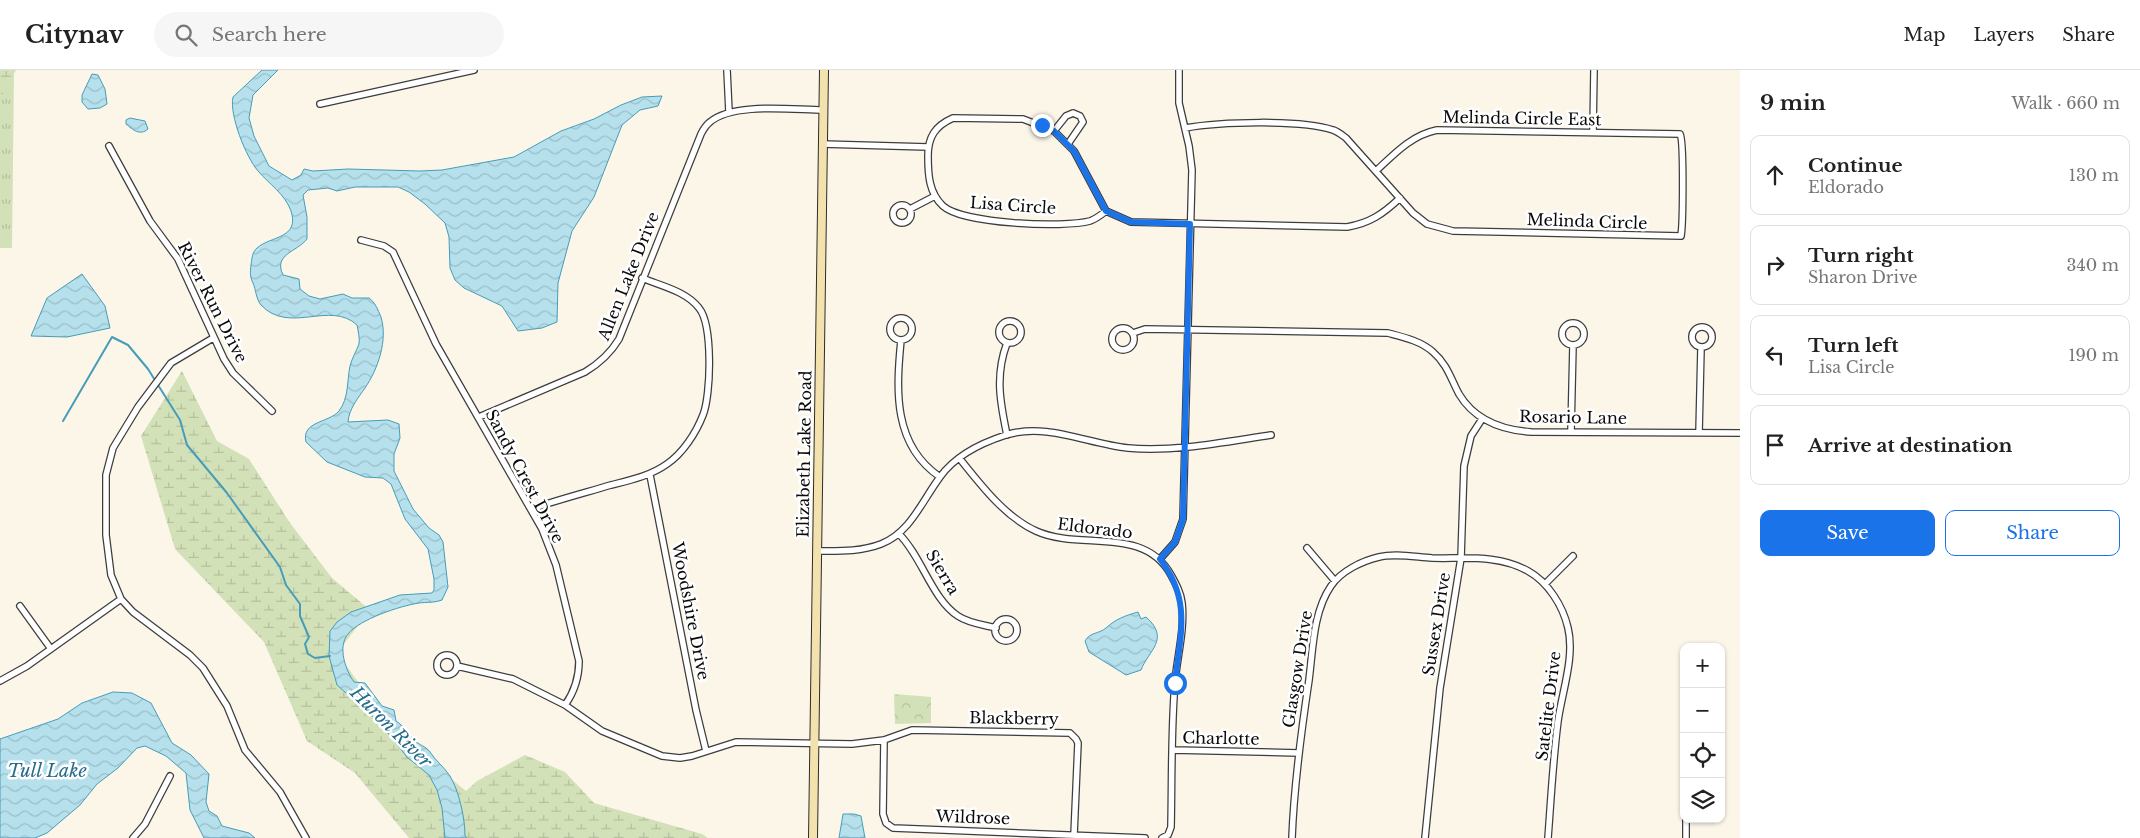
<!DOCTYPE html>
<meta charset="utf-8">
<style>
:root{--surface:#fff;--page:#f6f6f6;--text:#222;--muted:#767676;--line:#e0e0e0;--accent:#1a73e8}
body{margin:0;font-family:"Libre Baskerville",serif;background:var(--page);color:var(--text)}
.controls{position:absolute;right:15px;bottom:15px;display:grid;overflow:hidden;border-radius:10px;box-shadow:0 1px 4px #0004}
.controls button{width:45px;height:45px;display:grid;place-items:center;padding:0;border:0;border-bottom:1px solid var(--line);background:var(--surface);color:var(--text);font:25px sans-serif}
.stop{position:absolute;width:15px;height:15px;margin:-11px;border:4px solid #1a73e8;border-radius:50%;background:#fff}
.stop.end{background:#1a73e8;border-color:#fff;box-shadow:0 1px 5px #0008}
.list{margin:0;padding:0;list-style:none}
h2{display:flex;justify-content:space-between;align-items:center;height:65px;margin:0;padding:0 20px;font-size:21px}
h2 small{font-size:16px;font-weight:400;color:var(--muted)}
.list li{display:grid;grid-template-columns:32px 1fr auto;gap:15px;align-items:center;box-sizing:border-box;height:80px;margin:0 10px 10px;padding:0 10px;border:1px solid var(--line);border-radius:10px}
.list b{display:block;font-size:19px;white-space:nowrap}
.list p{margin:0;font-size:16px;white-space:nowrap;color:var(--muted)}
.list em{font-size:16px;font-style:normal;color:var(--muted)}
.actions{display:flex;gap:10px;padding:15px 20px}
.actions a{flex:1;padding:11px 0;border:1px solid var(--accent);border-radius:10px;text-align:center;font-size:18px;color:var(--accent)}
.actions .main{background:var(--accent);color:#fff}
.icon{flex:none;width:28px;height:28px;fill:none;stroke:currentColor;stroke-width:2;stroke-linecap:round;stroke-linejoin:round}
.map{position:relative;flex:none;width:1740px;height:768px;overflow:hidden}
header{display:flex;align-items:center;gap:30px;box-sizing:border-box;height:70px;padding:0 25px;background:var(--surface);border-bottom:1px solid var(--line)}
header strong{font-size:24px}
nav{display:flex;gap:28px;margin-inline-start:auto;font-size:18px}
.search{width:350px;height:45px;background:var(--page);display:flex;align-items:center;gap:12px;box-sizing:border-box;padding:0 18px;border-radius:28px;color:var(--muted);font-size:19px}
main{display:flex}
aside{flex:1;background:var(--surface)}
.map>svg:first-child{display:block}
.grass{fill:url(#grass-tufts)}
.wetland{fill:url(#wetland-marsh)}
.park{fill:url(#park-crowns)}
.water{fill:url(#water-waves);stroke:#469cb9}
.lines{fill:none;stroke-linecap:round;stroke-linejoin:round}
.stream{stroke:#469cb9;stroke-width:2}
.street-casing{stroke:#3d3d3d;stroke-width:8}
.secondary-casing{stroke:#2c2c2c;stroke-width:10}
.street{stroke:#fff;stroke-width:5.5}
.secondary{stroke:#f3e2ad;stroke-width:8}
.route{stroke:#1a73e8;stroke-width:6}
.labels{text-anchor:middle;stroke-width:5;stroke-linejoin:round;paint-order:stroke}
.street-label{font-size:16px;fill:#0a0a0a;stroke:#fff}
.water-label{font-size:18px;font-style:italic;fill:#266c89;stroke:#fff}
</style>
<header>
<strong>Citynav</strong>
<div class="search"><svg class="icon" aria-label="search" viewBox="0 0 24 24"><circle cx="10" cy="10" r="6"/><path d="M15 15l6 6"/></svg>Search here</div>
<nav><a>Map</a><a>Layers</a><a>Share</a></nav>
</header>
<main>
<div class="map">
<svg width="1740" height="768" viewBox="0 0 1740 768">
<defs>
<pattern id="grass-tufts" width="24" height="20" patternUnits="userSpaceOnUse" patternTransform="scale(1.25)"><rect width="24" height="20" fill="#d3e1b8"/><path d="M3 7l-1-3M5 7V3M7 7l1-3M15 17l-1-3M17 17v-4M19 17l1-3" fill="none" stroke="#b4c09d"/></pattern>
<pattern id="wetland-marsh" width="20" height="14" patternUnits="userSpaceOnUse" patternTransform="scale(1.25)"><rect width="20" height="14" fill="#d3e1b8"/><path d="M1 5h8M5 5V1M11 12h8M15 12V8" fill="none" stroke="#b4c09d"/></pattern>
<pattern id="park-crowns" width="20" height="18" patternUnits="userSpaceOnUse" patternTransform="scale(1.25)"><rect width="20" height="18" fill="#d3e1b8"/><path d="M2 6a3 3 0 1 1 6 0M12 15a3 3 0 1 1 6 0" fill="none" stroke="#b4c09d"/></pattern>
<pattern id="water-waves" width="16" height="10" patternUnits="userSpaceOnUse" patternTransform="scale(1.25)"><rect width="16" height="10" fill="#b5e0ec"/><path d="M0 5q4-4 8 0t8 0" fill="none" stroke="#9abfc9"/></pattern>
</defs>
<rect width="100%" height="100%" fill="#fcf6e9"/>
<path class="grass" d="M0,0H14L12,178H0Z"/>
<path class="wetland" d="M0,0H16L0,29Z
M182,301L217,371L249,389L290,453L332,508L370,540L337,583L395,663L466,721L477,711L525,685L565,702L594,733L702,764L708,768H409L355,703L307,671L264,572L175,479L141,366Z"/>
<path class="park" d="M894,624L931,627V653L895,654Z"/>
<path class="water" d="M262,0H278L253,25L249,48L254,66L269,96L292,110L301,105L304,99L313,101L348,99L420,101L442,100L514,87L561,61L594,49L621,35L642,27L662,26L658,36L640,40L622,55L594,127L572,161L558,213L557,252L542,258L518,261L502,236L464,218L455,210L450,198L449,167L445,153L425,134L409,122L398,117H355L337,121L328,118L308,120L303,125L307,147V169C297,182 273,184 283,205L299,209L300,219L309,226L320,229L343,224L352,228H369C375,232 378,240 381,247C388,270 378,299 365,318C358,328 349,339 348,352L388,350L399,354L400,368L394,384V401L413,439L429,458L439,465L443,472L448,517L442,530C434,533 426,532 419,533C400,536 360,549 348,564C337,577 346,601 354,612L365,613L382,636L394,640L396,651C404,656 407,663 414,670C419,675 427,677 430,682C435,690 444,697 450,706C459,721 465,748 465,766L467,768H445L442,738L437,720L429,705L407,687L380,653L337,615L329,586L330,561L337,552L351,542L400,525L432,523L434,520V509L428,479L405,449L391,414L383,408L365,407L327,392L306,372C301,351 329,353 339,341C349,328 347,310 350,296C352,288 356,282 359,274C360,269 358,260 357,255C330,230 289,265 261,235C256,229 256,220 253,213C250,207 250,203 251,195C252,189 252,182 257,178C270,166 300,169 291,141C285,124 269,114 258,101C246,87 229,45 233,27Z
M92,4L98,5L105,19L107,34L100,38L88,39L82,32V25Z
M130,48L145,51L148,59C140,66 133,60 126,54V50Z
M82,204L105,236L110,258L67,267L31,266L47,228Z
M1138,542L1141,549L1146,547C1171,569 1148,581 1141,600L1126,605L1089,582L1085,571C1090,562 1099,564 1106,558C1116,549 1124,546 1138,542Z
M113,622L132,623L151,633L172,673L191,685L209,704L206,732L209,741L217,746L222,756L249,763L255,768H204L190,740L186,703L166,686L145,676L137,678L118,698L97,714L80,735L47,763L35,768H0V669L58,649L82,633Z
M843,744H854L861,746L865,768H839Z"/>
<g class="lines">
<path class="stream" d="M63,351L112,267L128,275L148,299L180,350L187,375L227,423L280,497L286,515L300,534V546L309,567L305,574L308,584L315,588L330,586"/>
<g class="street-casing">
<path id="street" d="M727,0L729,42
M320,34L474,0
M1185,58C1219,52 1301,49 1333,60C1337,61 1342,65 1346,68L1413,143L1427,154L1453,161L1681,166C1683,154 1684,70 1680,64L1437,60C1412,65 1395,83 1377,100
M1054,61L1066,46L1073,43L1080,46L1083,52L1068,74
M1593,62L1594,0
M822,74L928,77
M109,76L150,151L178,189L224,289L233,303L272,341
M893 144a9 9 0 1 1 18 0a9 9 0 1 1-18 0Z
M910,139L935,126
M1106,141C1101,145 1096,149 1090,151C1064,158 963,154 943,136C929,123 928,105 928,86C928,67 935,56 953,48L1023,49L1054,61L1074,81L1106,141L1131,152L1347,157C1370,153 1383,144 1400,128
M361,170L384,176L393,182L436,274L542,459L556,495L579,591C579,608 575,621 565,635
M890 259a11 11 0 1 1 22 0a11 11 0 1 1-22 0Z
M999 262a11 11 0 1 1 22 0a11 11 0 1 1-22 0Z
M1562 264a11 11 0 1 1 22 0a11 11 0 1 1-22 0Z
M1692 267a10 10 0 1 1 20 0a10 10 0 1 1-20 0Z
M1112 269a11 11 0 1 1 22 0a11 11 0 1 1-22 0Z
M1133,263L1145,259L1388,263C1403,267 1421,271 1433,282C1447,294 1451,309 1459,324C1475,351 1502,360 1531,362L1740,363
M213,268L171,293L138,337L113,378L106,405V465L111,505L121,529L133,542L190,585L203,598L227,636L245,680L280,722L306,768
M901,270C896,321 893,375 940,407
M1007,273C995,305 1000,332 1007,365
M479,347L585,302C600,293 610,284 619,269L701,64C703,60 706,55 710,52C733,32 794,40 823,40
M1571,361L1573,275
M1699,363L1701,278
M960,389C981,415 1005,447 1036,461C1080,481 1144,455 1171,505C1176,514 1181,523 1182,533C1185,559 1177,587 1175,612C1171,660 1172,709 1171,757L1168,765L1162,768
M650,405L696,640L706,681
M531,439C557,430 584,423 611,415C631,410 650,406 667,394C683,383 696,363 703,345C711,325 713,255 699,238C686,221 661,216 642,208
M899,464C922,487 932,529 958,546C968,553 984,555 996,558
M1307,478L1335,511
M817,481C839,481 860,482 881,474C910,463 922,431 940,407C955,386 981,373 1006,365C1046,352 1088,374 1128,378C1176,382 1224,372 1271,365
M1160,489L1175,472L1183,449L1192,100L1189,76L1179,33V0
M1545,514L1573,486
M20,536L51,579
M995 560a11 11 0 1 1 22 0a11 11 0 1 1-22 0Z
M437 595a10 10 0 1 1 20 0a10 10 0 1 1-20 0Z
M457,596L513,609L565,635L602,661L662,686L680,688L692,686L736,672L852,674L884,670L912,660L1070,663L1076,669L1078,673L1074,765
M0,611L27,596L121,529
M884,670L883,744L886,753L893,758L1145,768
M1173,680L1299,683
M133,768L145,754L170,706
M1292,768C1294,715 1301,663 1309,610C1313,579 1313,542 1331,516C1341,501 1362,491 1379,487C1395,483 1415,487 1432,488C1464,489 1498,484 1528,501C1548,512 1563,536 1568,558C1575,587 1562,622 1558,651C1553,690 1551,729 1548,768
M1425,768L1440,618L1461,488L1464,396L1471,366L1482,349
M1686,768V749"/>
</g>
<g class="secondary-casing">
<path id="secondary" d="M813,768L824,0"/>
</g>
<use href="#street" class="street"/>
<use href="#secondary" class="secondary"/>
</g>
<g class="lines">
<path class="route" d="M1042,55L1054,61L1074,81L1106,141L1131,152L1190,154L1183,449L1175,472L1160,489C1192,530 1180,565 1175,613"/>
</g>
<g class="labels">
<g class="street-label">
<text transform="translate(1522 48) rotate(1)" y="6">Melinda Circle East</text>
<text transform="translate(1013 135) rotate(4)" y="6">Lisa Circle</text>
<text transform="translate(1587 151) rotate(2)" y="6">Melinda Circle</text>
<text transform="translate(628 206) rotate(-68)" y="6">Allen Lake Drive</text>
<text transform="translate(213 232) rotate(63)" y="6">River Run Drive</text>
<text transform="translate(1573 347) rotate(1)" y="6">Rosario Lane</text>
<text transform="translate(804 384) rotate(-89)" y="6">Elizabeth Lake Road</text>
<text transform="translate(525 406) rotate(62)" y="6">Sandy Crest Drive</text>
<text transform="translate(1095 458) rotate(7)" y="6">Eldorado</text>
<text transform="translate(943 502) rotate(59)" y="6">Sierra</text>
<text transform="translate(691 541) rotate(79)" y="6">Woodshire Drive</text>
<text transform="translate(1436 554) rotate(-81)" y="6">Sussex Drive</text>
<text transform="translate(1297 599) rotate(-81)" y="6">Glasgow Drive</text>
<text transform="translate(1548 636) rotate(-83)" y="6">Satelite Drive</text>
<text transform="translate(1014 648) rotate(1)" y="6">Blackberry</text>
<text transform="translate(1221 668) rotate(1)" y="6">Charlotte</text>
<text transform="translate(973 747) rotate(2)" y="6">Wildrose</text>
</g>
<g class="water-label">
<text transform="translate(391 657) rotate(45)" y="6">Huron River</text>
<text x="47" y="707">Tull Lake</text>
</g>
</g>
</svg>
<div class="controls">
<button>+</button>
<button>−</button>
<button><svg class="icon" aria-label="locate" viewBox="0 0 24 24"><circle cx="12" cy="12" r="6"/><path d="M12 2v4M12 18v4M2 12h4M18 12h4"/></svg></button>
<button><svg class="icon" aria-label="layers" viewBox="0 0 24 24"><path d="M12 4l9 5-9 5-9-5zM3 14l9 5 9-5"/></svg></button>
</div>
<div class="stop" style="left:1175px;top:613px"></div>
<div class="stop end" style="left:1042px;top:55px"></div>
</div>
<aside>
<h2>9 min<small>Walk · 660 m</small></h2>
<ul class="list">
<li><svg class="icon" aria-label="ahead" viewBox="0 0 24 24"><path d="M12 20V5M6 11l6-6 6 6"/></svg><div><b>Continue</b><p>Eldorado</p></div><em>130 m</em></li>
<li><svg class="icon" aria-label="right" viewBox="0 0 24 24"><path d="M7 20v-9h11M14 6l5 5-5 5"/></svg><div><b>Turn right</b><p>Sharon Drive</p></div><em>340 m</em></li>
<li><svg class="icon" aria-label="left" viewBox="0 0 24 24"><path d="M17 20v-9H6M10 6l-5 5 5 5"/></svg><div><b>Turn left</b><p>Lisa Circle</p></div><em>190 m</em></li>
<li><svg class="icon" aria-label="arrive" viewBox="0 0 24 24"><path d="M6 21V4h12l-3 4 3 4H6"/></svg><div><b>Arrive at destination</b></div></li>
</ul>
<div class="actions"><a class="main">Save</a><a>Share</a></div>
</aside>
</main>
